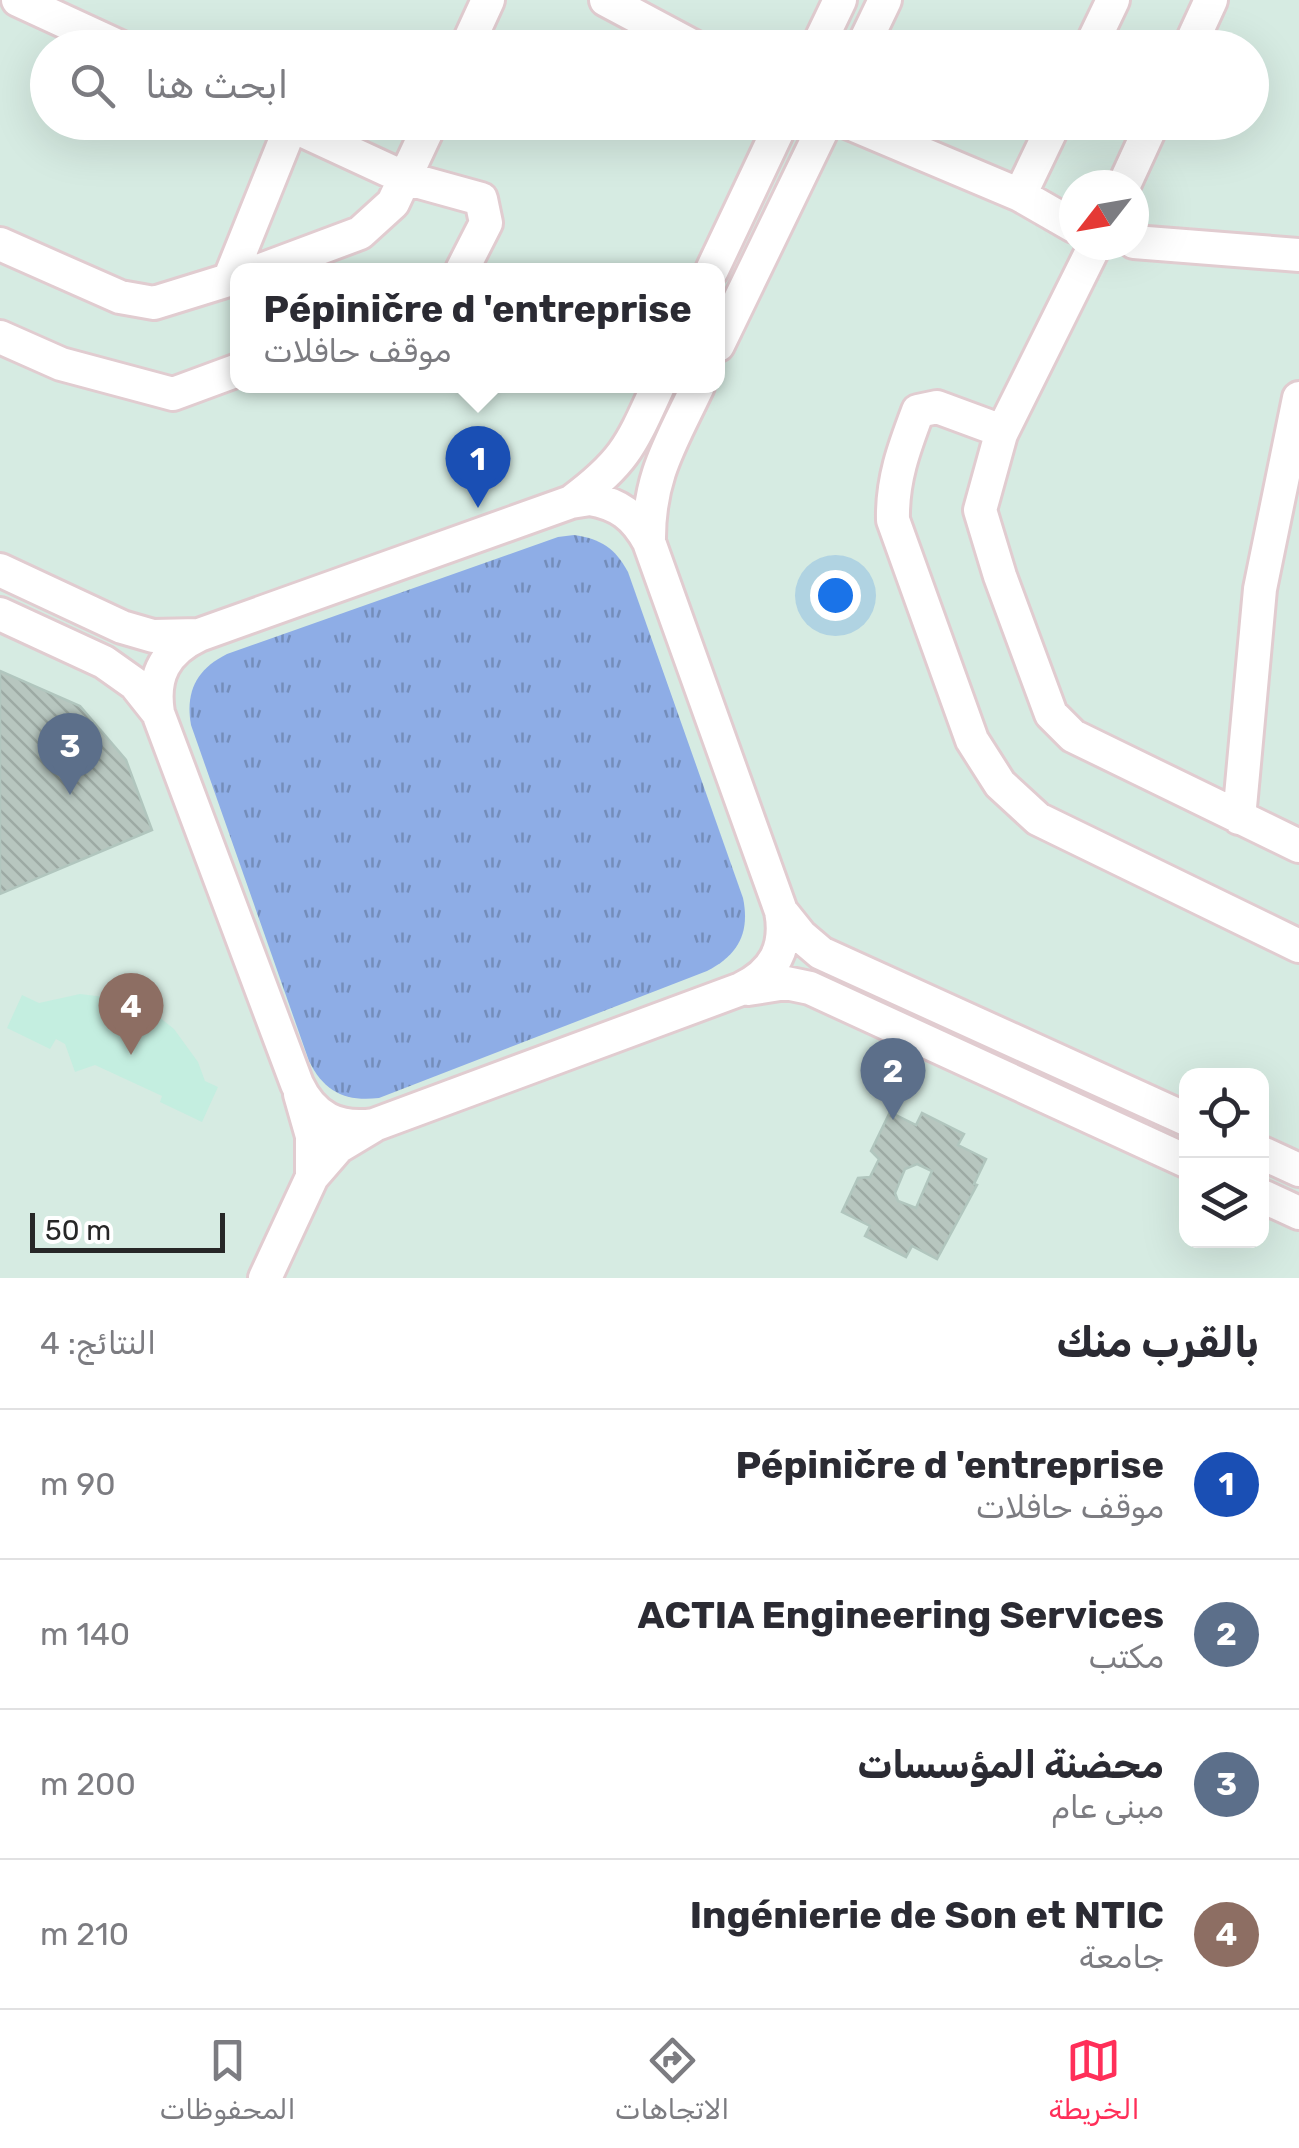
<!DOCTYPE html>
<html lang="ar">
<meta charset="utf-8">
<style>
:root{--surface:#fff;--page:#f2f2f3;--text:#2b2b33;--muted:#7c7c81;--line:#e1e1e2;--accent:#ff2f59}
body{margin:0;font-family:Rubik,"Noto Sans Arabic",sans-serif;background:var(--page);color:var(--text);direction:rtl}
.controls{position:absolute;right:30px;bottom:30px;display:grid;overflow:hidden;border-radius:20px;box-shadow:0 10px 40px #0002}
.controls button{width:90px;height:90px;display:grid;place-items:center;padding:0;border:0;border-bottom:2px solid var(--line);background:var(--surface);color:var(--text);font:50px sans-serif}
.compass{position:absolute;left:1059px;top:170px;width:90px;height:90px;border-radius:50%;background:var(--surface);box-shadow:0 10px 40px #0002;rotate:239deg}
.scale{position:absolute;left:30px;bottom:25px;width:195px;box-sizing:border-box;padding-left:10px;border:5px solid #272727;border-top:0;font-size:28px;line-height:35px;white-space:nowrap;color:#272727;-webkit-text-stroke:8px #fff;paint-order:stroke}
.you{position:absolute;left:835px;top:595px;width:35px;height:35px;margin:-25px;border:8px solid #fff;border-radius:50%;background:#1a73e8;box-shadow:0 0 0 15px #1a73e833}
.badge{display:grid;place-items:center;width:65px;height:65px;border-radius:50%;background:var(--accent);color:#fff;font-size:32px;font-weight:700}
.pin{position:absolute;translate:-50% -82px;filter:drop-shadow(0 2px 5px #0008)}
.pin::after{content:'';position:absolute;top:52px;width:35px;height:30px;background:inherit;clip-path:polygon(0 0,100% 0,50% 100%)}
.popup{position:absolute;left:230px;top:263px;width:495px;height:130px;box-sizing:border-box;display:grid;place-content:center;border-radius:20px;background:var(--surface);filter:drop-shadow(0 2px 8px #0005);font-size:32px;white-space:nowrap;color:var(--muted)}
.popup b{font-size:38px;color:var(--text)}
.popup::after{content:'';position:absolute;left:50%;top:100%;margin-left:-20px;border:20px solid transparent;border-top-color:var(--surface)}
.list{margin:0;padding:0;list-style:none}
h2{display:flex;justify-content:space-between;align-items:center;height:130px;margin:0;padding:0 40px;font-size:42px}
h2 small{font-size:32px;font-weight:400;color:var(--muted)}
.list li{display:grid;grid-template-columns:65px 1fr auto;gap:30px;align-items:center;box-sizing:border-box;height:150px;padding:0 40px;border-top:2px solid var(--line)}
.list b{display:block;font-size:38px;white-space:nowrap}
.list p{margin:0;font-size:32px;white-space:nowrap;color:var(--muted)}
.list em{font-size:32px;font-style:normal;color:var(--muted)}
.icon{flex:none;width:55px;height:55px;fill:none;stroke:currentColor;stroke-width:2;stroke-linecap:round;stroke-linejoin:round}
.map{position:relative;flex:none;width:1299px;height:1278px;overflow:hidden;direction:ltr}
.search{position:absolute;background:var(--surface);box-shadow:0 10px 40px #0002;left:30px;right:30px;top:30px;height:110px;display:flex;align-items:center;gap:25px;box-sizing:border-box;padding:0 35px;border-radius:55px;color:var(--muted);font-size:38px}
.sheet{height:730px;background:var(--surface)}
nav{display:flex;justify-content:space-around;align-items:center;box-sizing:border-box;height:140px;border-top:2px solid var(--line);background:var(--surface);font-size:28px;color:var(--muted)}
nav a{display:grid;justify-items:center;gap:5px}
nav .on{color:var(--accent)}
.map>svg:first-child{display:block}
.education{fill:#c4eee0}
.grass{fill:url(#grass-tufts)}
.building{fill:url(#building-back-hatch);stroke:#b1c6be;stroke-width:2.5;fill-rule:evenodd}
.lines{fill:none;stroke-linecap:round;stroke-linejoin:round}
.minor-casing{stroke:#e1ccd0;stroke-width:38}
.minor{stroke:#fff;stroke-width:32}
</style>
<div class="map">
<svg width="1299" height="1278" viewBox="0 0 1299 1278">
<defs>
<pattern id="grass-tufts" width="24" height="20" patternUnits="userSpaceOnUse" patternTransform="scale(2.5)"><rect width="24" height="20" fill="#8eade6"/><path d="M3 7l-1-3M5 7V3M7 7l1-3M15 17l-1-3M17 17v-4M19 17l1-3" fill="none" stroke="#748dba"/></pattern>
<pattern id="building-back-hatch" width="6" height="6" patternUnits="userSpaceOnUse" patternTransform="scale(2.5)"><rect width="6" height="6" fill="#b7c6bf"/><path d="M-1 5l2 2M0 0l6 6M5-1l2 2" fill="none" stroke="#9daaa4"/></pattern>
</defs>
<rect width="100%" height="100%" fill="#d6ebe2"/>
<path class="education" d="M80,994L122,999L159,1017L174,1029L198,1062L205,1081L218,1087L202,1122L160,1102L162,1096L95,1065L75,1072L65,1044L56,1039L50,1049L7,1028L22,995L39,1003Z"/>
<path class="grass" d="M574,535C601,539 615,548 628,572L743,898C750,932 739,955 707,971L379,1098C346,1102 324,1092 309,1061L191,725C185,691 197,669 227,654L558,537Z"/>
<path class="building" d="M0,671L80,706L126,760L152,830L0,894Z
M890,1112L916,1125L922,1113L964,1134L958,1145L986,1159L974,1184L977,1185L937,1259L912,1246L906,1257L865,1236L870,1226L842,1212L858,1178L870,1177L879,1159L871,1151ZM917,1164L932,1171L916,1208L898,1201L895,1193L905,1169Z"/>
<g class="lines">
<g class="minor-casing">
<path id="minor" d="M18,0L122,48
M606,0L696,48
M466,48L488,0
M817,48L840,0
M862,48L885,0
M1090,48L1113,0
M1189,48L1211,0
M284,122L405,178L481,199L486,223L462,270
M847,122L1020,195L1074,226
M1124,185L1153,122
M1020,195L1055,122
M1134,242L1299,255
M0,244L120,297L154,303L238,277
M1095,245L1001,434L980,510L1000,576L1051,714L1073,736L1299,846
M261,270L360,233L393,203L431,122
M712,270L782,122
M229,280L291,126
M0,337L61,364L173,394L238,370
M718,345L826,122
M1002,431L937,407L918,411C904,448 892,480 893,520L972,740L1000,784L1038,819L1299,946
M590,499C619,504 635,516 649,542L781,911C788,948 774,973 741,989L374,1125C338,1130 313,1118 297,1084L158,713C152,676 165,651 199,635L571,502Z
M571,502C625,462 631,445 658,386
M649,542C648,477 671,443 698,386
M0,570L122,627L153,636L199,635
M0,614L104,662L135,684L158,713
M1239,818L1260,589L1299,398
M781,911L801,936L821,953L1186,1119
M748,989L786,983L810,988L1186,1161
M300,1094L312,1136V1177L338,1147L373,1126
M1262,1153L1299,1170
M1262,1196L1299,1213
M265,1278L312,1177"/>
</g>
<use href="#minor" class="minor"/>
</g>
</svg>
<div class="controls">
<button><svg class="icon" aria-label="locate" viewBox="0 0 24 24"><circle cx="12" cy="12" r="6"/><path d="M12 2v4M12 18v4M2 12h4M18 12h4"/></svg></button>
<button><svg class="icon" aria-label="layers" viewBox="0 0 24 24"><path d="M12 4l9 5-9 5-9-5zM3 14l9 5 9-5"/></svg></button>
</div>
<svg class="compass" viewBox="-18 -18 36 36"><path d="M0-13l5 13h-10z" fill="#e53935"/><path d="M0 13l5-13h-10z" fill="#7c7c81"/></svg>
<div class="scale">50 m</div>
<div class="you"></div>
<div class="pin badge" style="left:478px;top:508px;background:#1a4fb4">1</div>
<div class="popup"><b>Pépiničre d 'entreprise</b>موقف حافلات</div>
<div class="pin badge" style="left:893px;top:1120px;background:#5c6f8a">2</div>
<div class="pin badge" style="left:70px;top:795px;background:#5c6f8a">3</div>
<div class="pin badge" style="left:131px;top:1055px;background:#8d6e63">4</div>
<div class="search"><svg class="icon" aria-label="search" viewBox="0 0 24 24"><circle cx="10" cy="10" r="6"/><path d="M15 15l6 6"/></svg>ابحث هنا</div>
</div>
<section class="sheet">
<h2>بالقرب منك<small>النتائج: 4</small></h2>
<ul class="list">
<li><span class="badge" style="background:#1a4fb4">1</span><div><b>Pépiničre d 'entreprise</b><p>موقف حافلات</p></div><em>90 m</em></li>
<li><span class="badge" style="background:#5c6f8a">2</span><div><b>ACTIA Engineering Services</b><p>مكتب</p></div><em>140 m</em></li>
<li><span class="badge" style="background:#5c6f8a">3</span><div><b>محضنة المؤسسات</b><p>مبنى عام</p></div><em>200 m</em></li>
<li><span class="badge" style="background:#8d6e63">4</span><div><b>Ingénierie de Son et NTIC</b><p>جامعة</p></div><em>210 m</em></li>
</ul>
</section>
<nav>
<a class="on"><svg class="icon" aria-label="map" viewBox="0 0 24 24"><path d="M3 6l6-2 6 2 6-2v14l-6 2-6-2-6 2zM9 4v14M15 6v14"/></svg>الخريطة</a>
<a><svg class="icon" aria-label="directions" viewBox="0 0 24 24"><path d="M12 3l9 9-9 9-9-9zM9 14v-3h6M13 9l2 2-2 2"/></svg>الاتجاهات</a>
<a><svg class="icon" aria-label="saved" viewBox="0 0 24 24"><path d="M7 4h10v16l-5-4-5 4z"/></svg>المحفوظات</a>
</nav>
